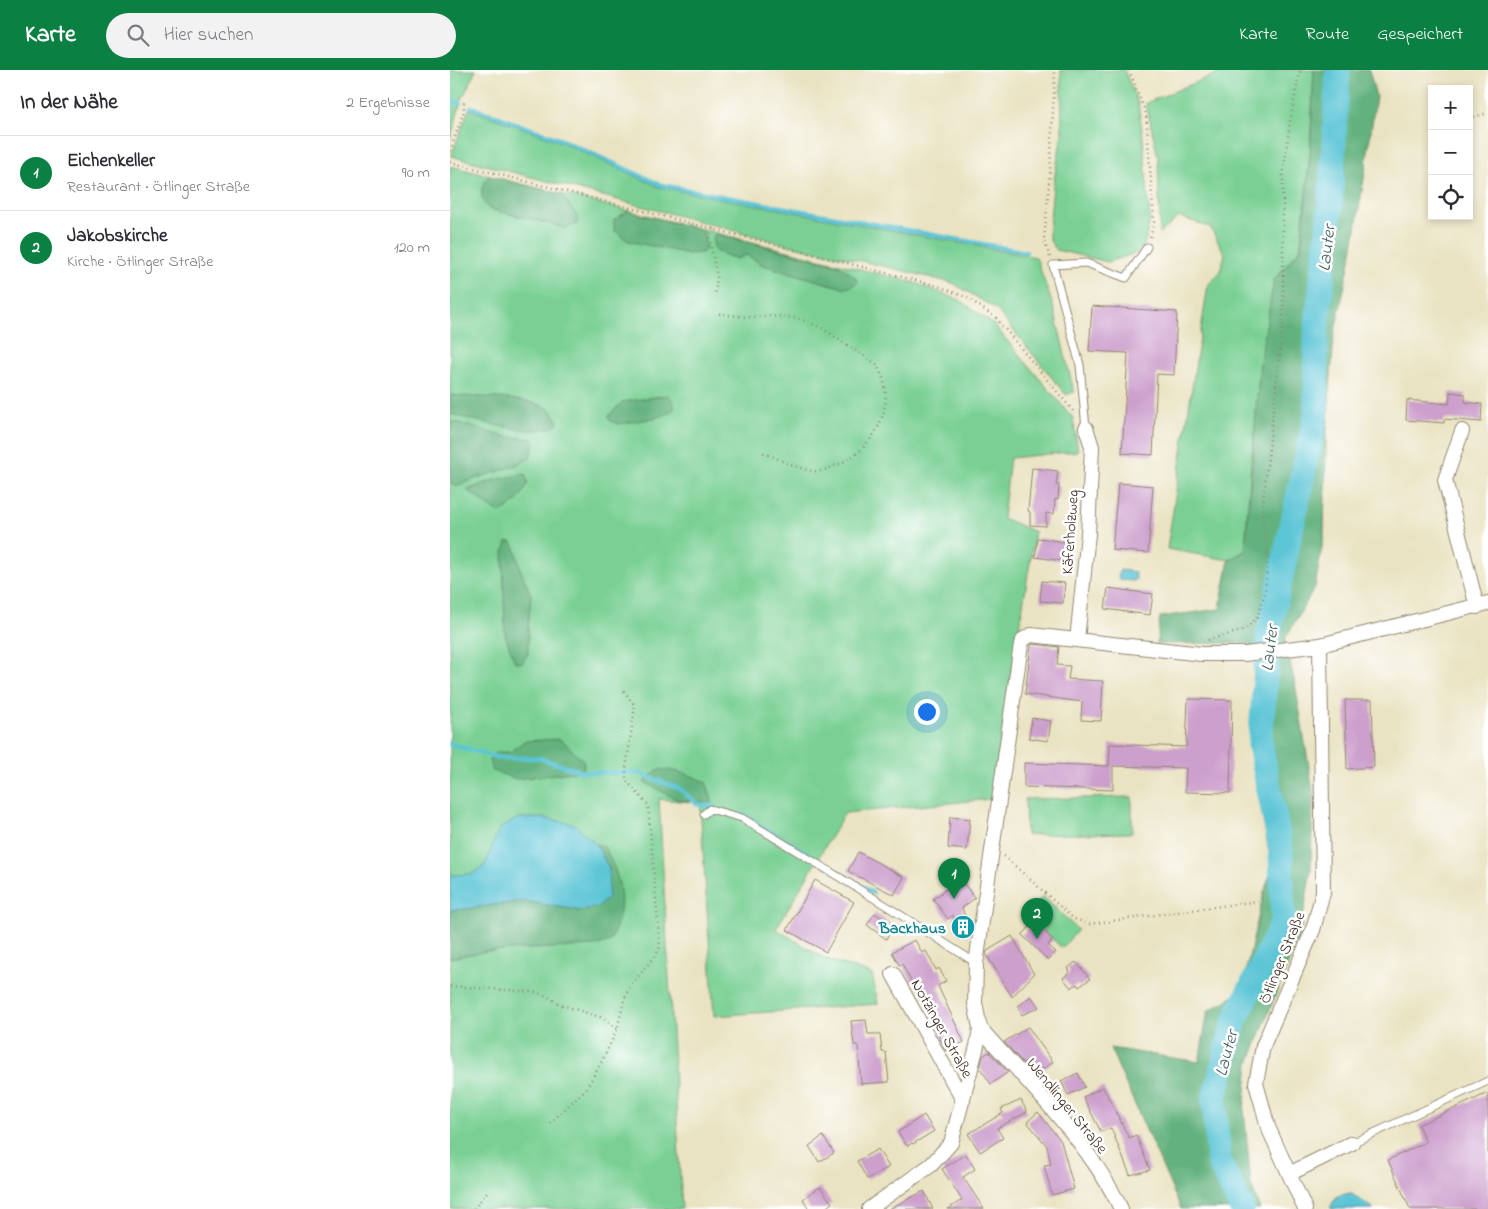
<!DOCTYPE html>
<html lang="de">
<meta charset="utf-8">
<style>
:root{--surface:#fff;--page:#f2f2f3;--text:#2b2b33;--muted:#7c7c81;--line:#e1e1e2;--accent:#0b8043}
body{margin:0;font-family:"Indie Flower",sans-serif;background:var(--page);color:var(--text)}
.controls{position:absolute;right:15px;top:15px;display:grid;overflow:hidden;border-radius:0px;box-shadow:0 2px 8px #0003}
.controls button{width:45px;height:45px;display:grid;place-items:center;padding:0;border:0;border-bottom:1px solid var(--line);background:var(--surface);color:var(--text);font:25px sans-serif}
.you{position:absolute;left:476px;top:641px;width:18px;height:18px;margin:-12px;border:4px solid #fff;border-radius:50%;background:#1a73e8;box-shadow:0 0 0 8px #1a73e833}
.badge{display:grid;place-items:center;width:32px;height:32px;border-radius:50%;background:var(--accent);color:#fff;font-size:16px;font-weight:700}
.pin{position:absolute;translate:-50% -41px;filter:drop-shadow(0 1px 2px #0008)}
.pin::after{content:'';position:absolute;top:26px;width:18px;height:15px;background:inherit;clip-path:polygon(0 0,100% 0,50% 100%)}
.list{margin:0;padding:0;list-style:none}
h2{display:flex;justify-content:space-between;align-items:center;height:65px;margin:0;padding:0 20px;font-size:21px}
h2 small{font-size:16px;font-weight:400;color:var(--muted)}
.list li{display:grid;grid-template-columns:32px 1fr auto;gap:15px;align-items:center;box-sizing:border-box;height:75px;padding:0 20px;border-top:1px solid var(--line)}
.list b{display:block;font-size:19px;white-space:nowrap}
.list p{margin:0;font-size:16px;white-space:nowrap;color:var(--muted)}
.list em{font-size:16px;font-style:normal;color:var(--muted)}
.icon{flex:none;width:28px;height:28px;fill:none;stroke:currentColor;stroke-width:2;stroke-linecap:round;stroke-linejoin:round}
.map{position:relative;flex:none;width:1038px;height:1139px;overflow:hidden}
header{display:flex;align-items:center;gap:30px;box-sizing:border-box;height:70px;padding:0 25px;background:var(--accent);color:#fff}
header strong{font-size:24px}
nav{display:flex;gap:28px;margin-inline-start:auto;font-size:18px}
.search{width:350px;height:45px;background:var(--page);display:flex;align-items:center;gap:12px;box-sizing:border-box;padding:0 18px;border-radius:28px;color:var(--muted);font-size:19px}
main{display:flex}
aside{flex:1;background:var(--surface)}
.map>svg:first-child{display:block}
.green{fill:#7ad094;stroke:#5a7d59}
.forest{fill:#63b27e;stroke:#4f6e4e}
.water{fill:#5bc5d6;stroke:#4b787a}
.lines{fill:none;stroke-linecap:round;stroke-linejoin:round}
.stream{stroke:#5bc5d6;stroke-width:4.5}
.river{stroke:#5bc5d6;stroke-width:25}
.building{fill:#cc9fcc}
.lane-casing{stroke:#928670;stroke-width:9}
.street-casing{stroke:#928670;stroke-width:16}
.path{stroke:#928670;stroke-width:2.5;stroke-dasharray:1 4;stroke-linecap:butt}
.lane{stroke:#fff;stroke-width:7}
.street{stroke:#fff;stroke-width:14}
.labels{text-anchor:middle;stroke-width:5;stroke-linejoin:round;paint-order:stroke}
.street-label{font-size:16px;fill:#3b2a1e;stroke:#fff}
.culture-label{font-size:16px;font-weight:bold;fill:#0d838f;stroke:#fff;text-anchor:end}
.water-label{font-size:18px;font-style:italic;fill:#46605e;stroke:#fff}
</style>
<header>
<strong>Karte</strong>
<div class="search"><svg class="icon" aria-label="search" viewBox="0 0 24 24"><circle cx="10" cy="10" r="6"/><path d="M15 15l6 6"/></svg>Hier suchen</div>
<nav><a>Karte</a><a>Route</a><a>Gespeichert</a></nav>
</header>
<main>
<aside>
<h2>In der Nähe<small>2 Ergebnisse</small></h2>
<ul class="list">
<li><span class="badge">1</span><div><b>Eichenkeller</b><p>Restaurant · Ötlinger Straße</p></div><em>90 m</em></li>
<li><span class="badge">2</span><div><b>Jakobskirche</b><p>Kirche · Ötlinger Straße</p></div><em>120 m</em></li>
</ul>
</aside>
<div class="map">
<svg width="1038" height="1139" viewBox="0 0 1038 1139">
<rect width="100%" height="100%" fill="#fff"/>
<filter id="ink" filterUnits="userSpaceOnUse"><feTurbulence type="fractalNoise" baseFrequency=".02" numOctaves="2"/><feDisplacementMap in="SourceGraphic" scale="10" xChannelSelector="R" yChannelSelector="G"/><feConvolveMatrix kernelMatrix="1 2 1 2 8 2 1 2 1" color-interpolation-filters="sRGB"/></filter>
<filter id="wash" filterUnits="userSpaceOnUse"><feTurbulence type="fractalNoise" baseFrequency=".0096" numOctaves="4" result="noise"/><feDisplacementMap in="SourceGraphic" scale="20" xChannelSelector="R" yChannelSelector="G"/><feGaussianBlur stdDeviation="1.12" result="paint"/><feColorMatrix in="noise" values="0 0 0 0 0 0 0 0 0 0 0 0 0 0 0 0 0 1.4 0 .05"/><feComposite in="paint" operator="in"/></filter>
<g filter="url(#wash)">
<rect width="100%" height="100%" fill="#eae3c2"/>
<path class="green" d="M0,0H26L11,31L0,70Z
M611,0H674L688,33L693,67L700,151L694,176L686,183L658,192L606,180L599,169V161L603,116L612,64Z
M776,0H864L860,85L850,179L824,210L801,391L795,481L779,490L717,479L758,215L770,202L775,184L760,157L729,147L710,163L708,87L696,33Z
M19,39L111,72L209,117L586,187L604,239L624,322L616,325L546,239L503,213L412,191L343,176L1,86Z
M0,96L462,212L510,230L543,254L623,348L628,381L560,388L553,448L585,462L541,729L395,743L326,859L376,889L422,904L428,934L264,946L250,733L209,729L232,1139H0Z
M682,727V763L576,765L575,729Z
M593,826L628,860L612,878L576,844Z"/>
<path class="forest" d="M864,0H919L926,26L915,102L903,177L884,265L876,374L874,465L865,517L835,569L846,619L863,721L861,799L851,860L799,993L794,1040L801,1115L810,1139H731L660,978L749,992L758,941L791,922L813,826L822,798L805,707L804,664L807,594L799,573L707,574L710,547L770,539L779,490L795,481L810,292L824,210L851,179L860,85Z
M39,106L111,124L128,147L127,154L116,158L39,139C29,128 29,117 39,106Z
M178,141L253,160L256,178L252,183L239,184L178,171L164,160V150Z
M265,164L389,195L404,206L408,212L400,217L393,218L313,195L296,185L287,189L267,182C263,175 261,171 265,164Z
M0,325C27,328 73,326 97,338C102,341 107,348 108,353C92,371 22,349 0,344Z
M218,325C222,329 226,334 223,340C217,348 179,352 168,354L161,351L158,347L172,332Z
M0,352H6L52,366L83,369L85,372L80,388C57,402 30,404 6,417L0,412Z
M75,404L78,413C71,428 64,436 49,443L17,420L44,410Z
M57,472H62L65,478L71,501L81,525L78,561V584L72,593L65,592L55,565L53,486Z
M109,669C121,675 121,683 133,689L134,698L124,702L66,709L41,700L40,689L46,682H61L74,671Z
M207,700C225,699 240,705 256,712L261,726L262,733L228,730L194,712Z
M146,774L153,775C172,809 178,835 160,871L144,876L38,881L0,888V840L15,839L74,831L132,841L159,798Z"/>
<path class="water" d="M670,500L685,502L686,509L683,511L671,510L668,507Z
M68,748H93L124,754L146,774L159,798L158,828L148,837L132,841L74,831L15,839L0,840V805L22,804L35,795L49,759Z
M900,1123L923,1138V1139H881V1136L887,1126Z"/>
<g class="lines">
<path class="stream" d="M0,30L10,33
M21,37L112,70L211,115L576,182
M0,674L49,688H89L133,702L188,703L230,719L247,734L264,737
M293,745L423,823"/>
<path class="river" d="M792,1139L769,1092L764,1029L785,950L833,852L831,779L810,674L819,562L866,344V264L880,139L888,0"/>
</g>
<g id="blocks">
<path class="building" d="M642,236L727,242L724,305L707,304L703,385L672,383L678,283L639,281Z
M1000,322L1015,324V332L1032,334L1031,352L994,349V353L956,350L957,330L999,334Z
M582,398L608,401L606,415H609L608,430L605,429L604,444L596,443V456L580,455V442L578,441Z
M668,413L703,416L698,483L662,480Z
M588,468L616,472L613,491L585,487Z
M592,511L615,513L613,533L590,531Z
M658,518L703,524L700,545L655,539Z
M583,574L609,577L607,595L620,596L618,609L653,611L651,651L631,650L632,632L575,624L581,575Z
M738,629L782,630L780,723L735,722L736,698L663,696V720L574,717V693L659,696L660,674L736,677Z
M895,630H922L924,697L897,699Z
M582,648L601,651L598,671L579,668Z
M500,747L520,749L517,780L498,778Z
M408,782L454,807L444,825L398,801Z
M510,809L525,828L512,838L520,861L510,865L503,845L498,849L483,829Z
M365,810L404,832L376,882L337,860Z
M425,843L444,857L436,869L417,855Z
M585,852L603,870L598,875L606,882L598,890L572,865Z
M562,866L584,904L562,927L536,884L537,881Z
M465,870L472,883L476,881L486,900L489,898L496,911L488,916L514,972L496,981L476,939L480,937L466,911L462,913L452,894L449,895L442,882Z
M626,892L640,909L629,917L627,914L621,918L613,908L620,902L618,898Z
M581,926L589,937L572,945L567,937Z
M416,950L418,964H430L432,982H436L439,1012L411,1014L408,975H404L401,951Z
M578,957L603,992L586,1004L576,991L573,993L554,972Z
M539,982L558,1002L541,1014L530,998L533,986Z
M628,1003L635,1017L618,1025L611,1011Z
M653,1017L679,1068L686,1065L700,1100L680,1105L661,1058L651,1062L633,1027Z
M1038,1023V1139H960L938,1090L976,1072L968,1055Z
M571,1030L577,1042L547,1058L553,1068L530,1082L518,1064L553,1043L551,1039Z
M588,1042L611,1071L624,1119L602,1125L594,1095L601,1094L597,1076L577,1052Z
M474,1045L484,1061L463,1074L462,1073L457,1076L448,1062Z
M373,1066L384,1083L369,1092L359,1076Z
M428,1079L439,1097L417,1109L407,1091Z
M516,1084L525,1099L513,1107L534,1139H498L512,1130L492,1099Z
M370,1117L382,1133L374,1139H359L353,1129Z
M474,1121L483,1139H439Z"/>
</g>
</g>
<g filter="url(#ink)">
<use href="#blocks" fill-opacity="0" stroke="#928670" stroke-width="1"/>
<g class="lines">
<g class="lane-casing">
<path id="lane" d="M636,358L630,295L603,195L636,193L676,208L697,177
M254,744L260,739L292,748L435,835L526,893
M902,1073L1038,1011"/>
</g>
<g class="street-casing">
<path id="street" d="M1012,361L995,410L1027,537
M627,570L638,464L642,377L636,358
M443,904L513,1030
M530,958C578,1013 640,1073 671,1139
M839,1104L902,1073
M419,1139L481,1095L501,1073L527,976L530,958L525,933L526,894L571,574L574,569L581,565L752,584H795L870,575L1038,533
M855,1139L818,1057L806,1013L813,976L863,860L873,822L870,575"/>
</g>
<path class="path" d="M679,0L696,43L704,152L700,168
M1019,48L1038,43
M0,81L14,41V29
M0,92L488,216L518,228L546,248L623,341
M264,159L259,166L267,207L265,226
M600,187L594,171L600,102L605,0
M269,244L296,247L330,246L350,249L370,257L426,294C451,332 424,382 384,396C378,399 369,402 362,401C351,399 322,387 312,382
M758,570L794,560L807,548L815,523L818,484L812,442L833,252V106L840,52L850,0
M554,786L624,849L640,854L808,831
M0,916L84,922L97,926L109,934L153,948L167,959
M100,1053L136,1019L151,993L167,960L174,930L180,916L206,885L210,877L198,735L176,710V698L185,636L172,618
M24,1139L37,1122"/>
<use href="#lane" class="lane"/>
<use href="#street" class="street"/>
</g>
</g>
<defs>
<g id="building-disc" transform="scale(1.25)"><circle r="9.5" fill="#0f9aa8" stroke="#fff"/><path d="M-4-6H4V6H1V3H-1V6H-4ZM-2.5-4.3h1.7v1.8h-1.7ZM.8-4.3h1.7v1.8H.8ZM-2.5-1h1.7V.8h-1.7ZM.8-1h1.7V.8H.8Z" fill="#fff"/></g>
</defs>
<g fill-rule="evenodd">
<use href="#building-disc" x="513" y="857"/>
</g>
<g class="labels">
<g class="street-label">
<text transform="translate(619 462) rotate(-86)" y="6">Käferholzweg</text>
<text transform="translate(831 887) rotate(-68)" y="6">Ötlinger Straße</text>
<text transform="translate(493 958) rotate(61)" y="6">Notzinger Straße</text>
<text transform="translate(618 1035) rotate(51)" y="6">Wendlinger Straße</text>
</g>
<g class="culture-label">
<text x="496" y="863">Backhaus</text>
</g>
<g class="water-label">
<text transform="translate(876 178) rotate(-83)" y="6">Lauter</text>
<text transform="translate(819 578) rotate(-83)" y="6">Lauter</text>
<text transform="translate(776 983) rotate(-75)" y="6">Lauter</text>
</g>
</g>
</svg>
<div class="controls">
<button>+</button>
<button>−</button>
<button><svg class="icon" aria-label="locate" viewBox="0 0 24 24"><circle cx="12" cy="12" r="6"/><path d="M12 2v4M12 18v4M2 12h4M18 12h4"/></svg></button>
</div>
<div class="you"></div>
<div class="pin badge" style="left:504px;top:829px">1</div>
<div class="pin badge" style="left:587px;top:869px">2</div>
</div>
</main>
